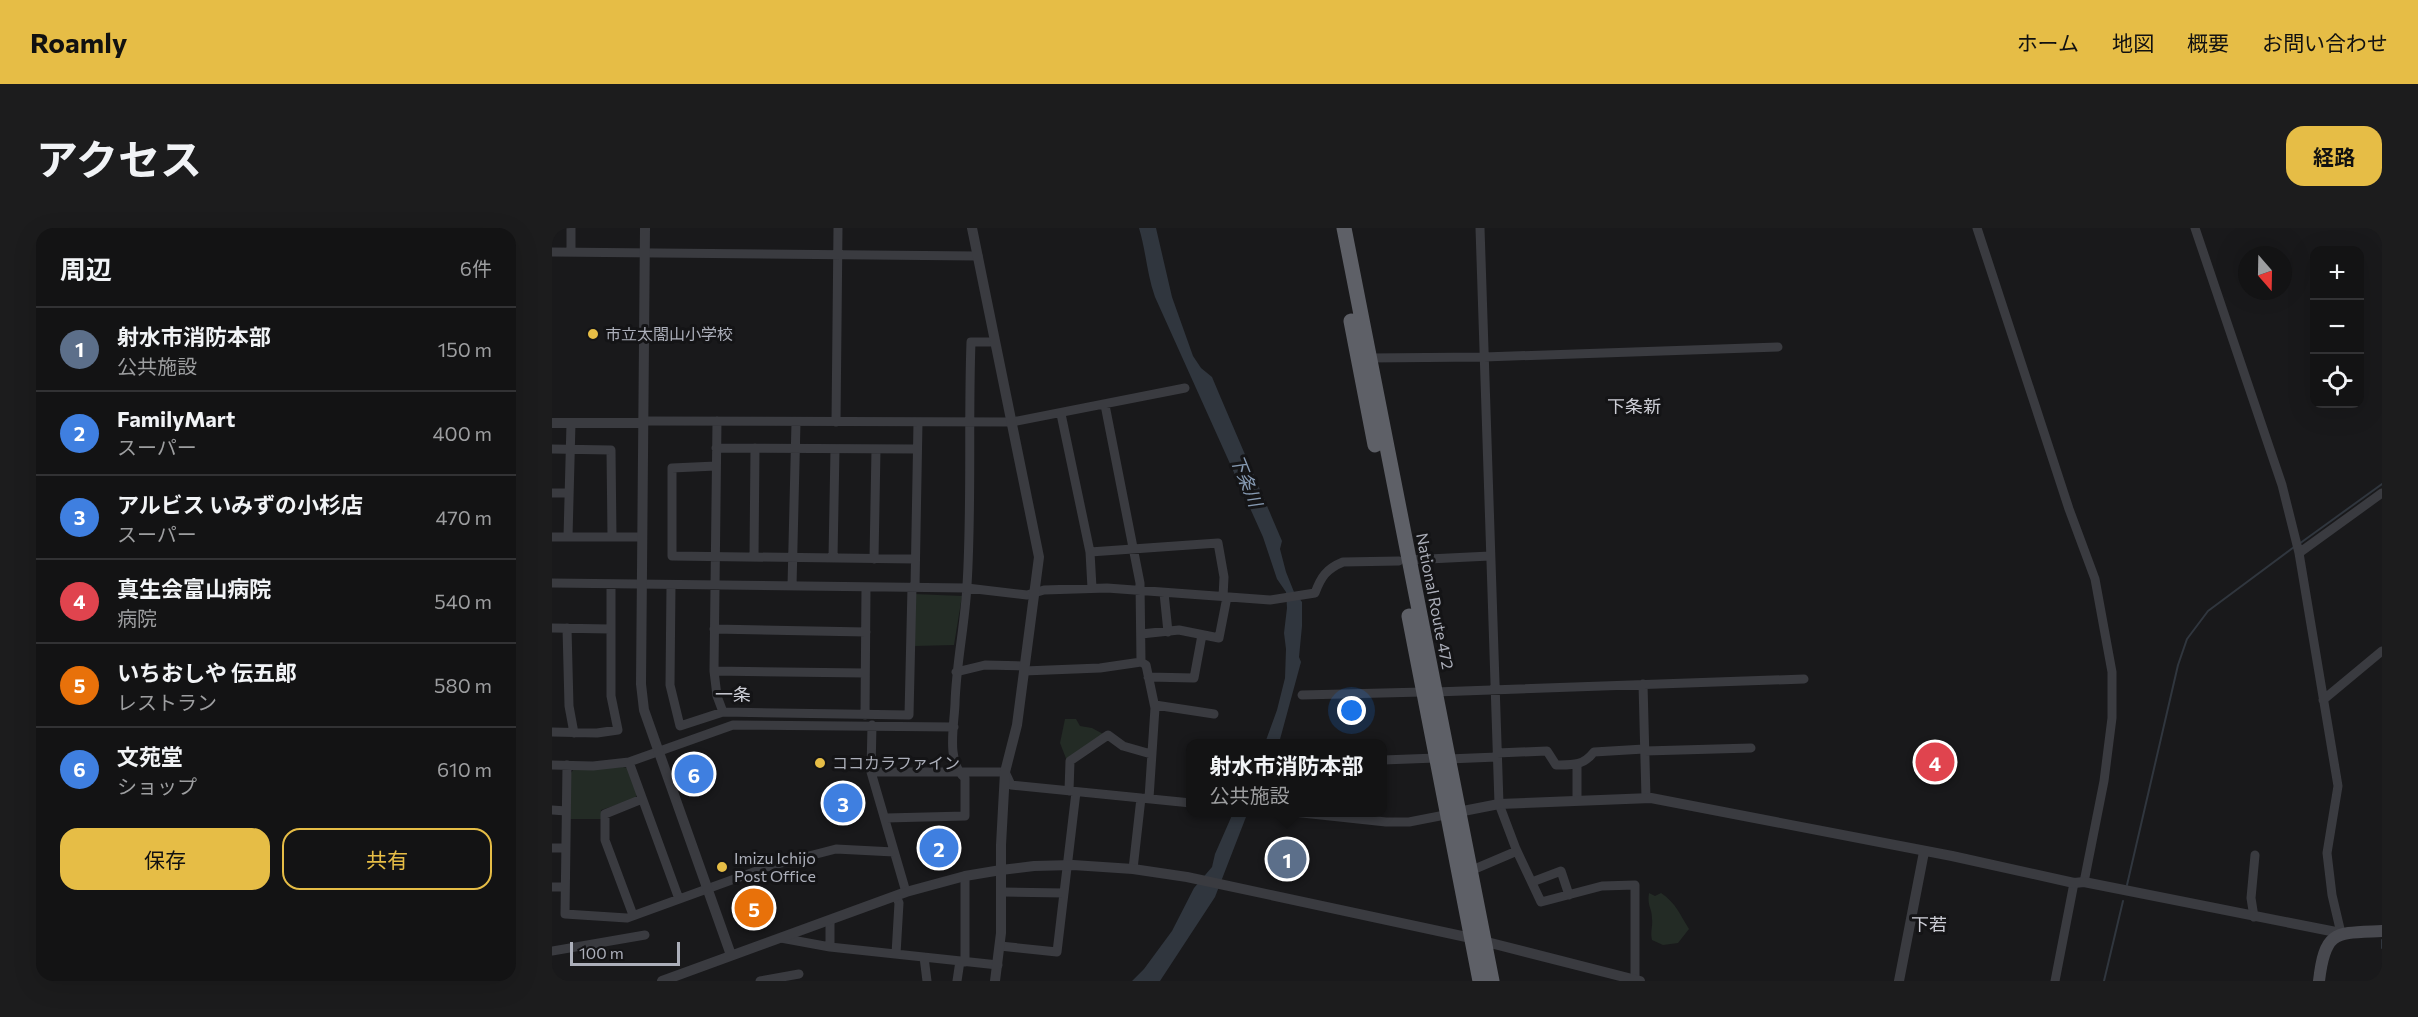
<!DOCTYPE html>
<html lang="ja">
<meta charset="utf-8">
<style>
:root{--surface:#131314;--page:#1c1c1d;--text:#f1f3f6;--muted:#9d9ea0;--line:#323234;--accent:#e6bd46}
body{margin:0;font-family:Commissioner,"Noto Sans JP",sans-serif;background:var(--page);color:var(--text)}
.controls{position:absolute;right:18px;top:18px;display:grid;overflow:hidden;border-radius:12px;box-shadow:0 6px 24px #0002}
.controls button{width:54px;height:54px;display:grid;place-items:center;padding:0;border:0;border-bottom:2px solid var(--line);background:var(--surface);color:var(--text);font:30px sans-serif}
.compass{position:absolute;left:1686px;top:18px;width:54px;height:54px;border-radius:50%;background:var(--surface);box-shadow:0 6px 24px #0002;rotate:160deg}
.scale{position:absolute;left:18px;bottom:15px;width:110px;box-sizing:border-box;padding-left:6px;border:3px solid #acafba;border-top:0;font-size:16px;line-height:21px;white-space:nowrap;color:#acafba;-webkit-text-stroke:4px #141416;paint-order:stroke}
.you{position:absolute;left:800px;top:483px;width:21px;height:21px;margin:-15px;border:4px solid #fff;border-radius:50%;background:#1a73e8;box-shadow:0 0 0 9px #1a73e833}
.badge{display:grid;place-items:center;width:39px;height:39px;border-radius:50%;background:var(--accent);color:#fff;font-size:20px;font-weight:700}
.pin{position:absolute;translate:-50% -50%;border:3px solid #fff;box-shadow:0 2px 6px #0006}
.popup{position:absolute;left:634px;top:511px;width:201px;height:78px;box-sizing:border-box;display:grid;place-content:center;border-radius:12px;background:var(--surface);filter:drop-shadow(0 2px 4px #0005);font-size:20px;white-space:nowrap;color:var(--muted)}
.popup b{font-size:22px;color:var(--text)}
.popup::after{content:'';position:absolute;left:50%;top:100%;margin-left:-12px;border:12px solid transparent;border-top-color:var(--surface)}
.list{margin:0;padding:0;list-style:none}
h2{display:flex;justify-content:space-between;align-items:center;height:78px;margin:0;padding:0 24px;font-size:26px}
h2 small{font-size:20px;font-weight:400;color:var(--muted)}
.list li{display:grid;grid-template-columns:39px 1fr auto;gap:18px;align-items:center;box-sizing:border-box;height:84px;padding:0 24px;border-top:2px solid var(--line)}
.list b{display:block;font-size:22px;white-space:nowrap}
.list p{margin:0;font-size:20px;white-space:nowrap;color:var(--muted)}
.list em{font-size:20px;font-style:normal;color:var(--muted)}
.actions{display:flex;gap:12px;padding:18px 24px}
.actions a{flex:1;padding:14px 0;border:2px solid var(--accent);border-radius:18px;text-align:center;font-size:21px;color:var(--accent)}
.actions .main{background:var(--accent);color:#111}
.icon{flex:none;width:33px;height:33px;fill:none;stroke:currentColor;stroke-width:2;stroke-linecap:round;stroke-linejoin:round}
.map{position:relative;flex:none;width:1830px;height:753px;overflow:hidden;border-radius:18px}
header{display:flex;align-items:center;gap:36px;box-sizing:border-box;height:84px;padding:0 30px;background:var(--accent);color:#111}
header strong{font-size:28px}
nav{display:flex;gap:33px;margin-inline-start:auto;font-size:21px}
.intro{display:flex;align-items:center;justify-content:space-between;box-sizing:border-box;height:144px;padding:0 36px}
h1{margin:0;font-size:42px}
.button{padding:15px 27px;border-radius:18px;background:var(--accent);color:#111;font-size:21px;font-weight:700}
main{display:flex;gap:36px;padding:0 36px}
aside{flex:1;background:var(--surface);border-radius:18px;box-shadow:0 6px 24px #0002}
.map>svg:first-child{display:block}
.green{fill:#232b25}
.water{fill:#30363e}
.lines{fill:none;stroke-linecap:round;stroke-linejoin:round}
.stream{stroke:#30363e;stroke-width:2}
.minor{stroke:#3a3b40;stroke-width:9}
.tertiary{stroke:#3a3b40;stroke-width:10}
.secondary{stroke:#48494f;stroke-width:12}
.trunk{stroke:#5e6067;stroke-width:15}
.poi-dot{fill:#e6bd46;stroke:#141416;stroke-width:2}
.labels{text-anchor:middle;stroke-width:6;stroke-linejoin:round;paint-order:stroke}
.poi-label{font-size:16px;fill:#acafba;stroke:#141416;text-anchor:start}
.street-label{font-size:16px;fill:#acafba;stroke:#141416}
.neighbourhood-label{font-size:18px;fill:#cdced6;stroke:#141416}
.water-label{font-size:18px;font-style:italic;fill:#869ab2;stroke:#141416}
</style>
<header>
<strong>Roamly</strong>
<nav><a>ホーム</a><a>地図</a><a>概要</a><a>お問い合わせ</a></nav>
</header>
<div class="intro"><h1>アクセス</h1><a class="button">経路</a></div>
<main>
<aside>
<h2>周辺<small>6件</small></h2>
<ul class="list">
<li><span class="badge" style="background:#5c6f8a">1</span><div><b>射水市消防本部</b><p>公共施設</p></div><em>150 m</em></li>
<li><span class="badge" style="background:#3f7fe0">2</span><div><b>FamilyMart</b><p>スーパー</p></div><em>400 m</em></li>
<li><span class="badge" style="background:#3f7fe0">3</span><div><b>アルビス いみずの小杉店</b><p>スーパー</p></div><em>470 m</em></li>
<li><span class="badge" style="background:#e0444e">4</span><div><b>真生会富山病院</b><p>病院</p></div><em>540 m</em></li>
<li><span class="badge" style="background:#e8710a">5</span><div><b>いちおしや 伝五郎</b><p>レストラン</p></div><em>580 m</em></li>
<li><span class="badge" style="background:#3f7fe0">6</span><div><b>文苑堂</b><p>ショップ</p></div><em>610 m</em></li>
</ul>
<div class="actions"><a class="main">保存</a><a>共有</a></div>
</aside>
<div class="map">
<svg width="1830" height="753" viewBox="0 0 1830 753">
<rect width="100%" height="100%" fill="#19191b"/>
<path class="green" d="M362,366L410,368L402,417L363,418Z
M513,491H524L528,498L540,500L553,507L515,533L508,515Z
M71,539L76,540L85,566L83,571L49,582V591H18V546L22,541Z
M1097,665L1103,668L1109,665C1124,675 1128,687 1137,701L1126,715L1111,717L1100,712C1098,704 1101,698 1100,691C1100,679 1095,679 1097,665Z"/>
<path class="water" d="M587,0H604L620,69L641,128L649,140L660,149L668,168L730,313L728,321L734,344L742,364L750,374V398L747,429L749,434L727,515H713L725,482L733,450L734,421L732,405L735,380L734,364L725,351L711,309L603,69C595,47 594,23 587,0Z
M681,585H694V589L663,669L608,753H580L592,741L620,703L642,660L660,639L663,626Z"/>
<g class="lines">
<path class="stream" d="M1747,316L1830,256
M1575,657L1626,437L1635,411L1656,383L1742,319
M1830,712V720
M1552,753L1571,673"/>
<path class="minor" d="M928,0L947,576L964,621L989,674L1050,658L1083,657V752
M1425,0L1517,281L1543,351L1560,444V490L1552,553L1532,654
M1643,0L1730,257L1747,325L1786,558L1775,625L1780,667L1789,705
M0,24L426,28
M19,24V0
M817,130L932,129L1226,119
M553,177L588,355L589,434L594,437L603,480L597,570
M509,186L538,324L540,360
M90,193L460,194L633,160
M165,193L162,443L165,468L171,484
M284,194L286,0
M164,220L365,221
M0,221L59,222L60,309
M164,238L120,240V328L363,331
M0,265H17
M0,309H89
M16,309L19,195
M538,324L666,315L672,349L671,369
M1747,325L1830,265
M202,329L203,220
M281,330L283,221
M322,331L324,221
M856,332L938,328
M0,355L415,360L475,367L492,362L555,360L718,372L763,365C769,349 774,341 791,334L847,333
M119,357L118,457L128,498L171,484L357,487L360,359
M240,358L244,194
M363,359L366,194
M612,365L616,404
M0,400L58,401
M15,400L17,478L22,505
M162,401L314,404
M589,406L627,402L667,410L675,369
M162,443L313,445
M472,443L548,440L589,434
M404,444L433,437L472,438
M596,449L642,450L650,407
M1091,456L1094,570
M883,464L1252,451
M750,467L871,464
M1771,472L1830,423
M603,477L662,486
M313,487L314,359
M320,497L319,544L354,664
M0,504L45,505L66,502L59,468V356
M1093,523L1199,520
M945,525L995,523L1004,537C1021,537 1031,538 1042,524L1092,521
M896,531L945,529
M831,532L884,530
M77,534L127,671
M0,537L41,538L77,534L181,497L402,499
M15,537L13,686L75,690L218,638L284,621L342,624
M1025,538V572
M319,544H453L459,557L639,575
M517,563L518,533L556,507L571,518L599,526
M0,582L14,583
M741,584L834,594H857L898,586
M334,590L413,588V550C394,534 402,499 403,476C404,436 413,397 415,357C420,277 416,195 419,114H443
M0,620H13
M581,641L589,570
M918,643L965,623
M980,654L1009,643L1017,667
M0,659H13
M450,664L512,665
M344,668L347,675L344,726
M81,687L53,612V586L90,571
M1702,689L1699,670L1703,627
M278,692V719
M229,710L278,719L446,737
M448,718L505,724L524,564
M0,723L93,707
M372,729L375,753
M413,734V648
M208,753L247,746
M405,753L408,733
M1503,753L1522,655"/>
<path class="tertiary" d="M93,0L89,456L92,482L104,516L179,727
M420,0L487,329L465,497L453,544L449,617V705L443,753
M0,195H90
M906,584L947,576L1099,570L1400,628L1522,655L1532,654L1789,705
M110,753L354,664L413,648L449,642L482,638L521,637L581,641L635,649L919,710L1088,753
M1347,753L1372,624"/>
<path class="secondary" d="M1767,753C1773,701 1784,705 1830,703"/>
<path class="trunk" d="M792,0L940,753
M799,93L823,217
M857,388L928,753"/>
</g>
<g class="poi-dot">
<circle cx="41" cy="106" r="6"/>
<circle cx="268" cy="535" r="6"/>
<circle cx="170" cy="639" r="6"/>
</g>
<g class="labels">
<g class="poi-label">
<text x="53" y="112">市立太閤山小学校</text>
<text x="280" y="541">ココカラファイン</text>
<text x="182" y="636">Imizu Ichijo<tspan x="182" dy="18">Post Office</tspan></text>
</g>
<g class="street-label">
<text transform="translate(883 373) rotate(79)" y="6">National Route 472</text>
</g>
<g class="neighbourhood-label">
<text x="1082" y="185">下条新</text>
<text x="181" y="473">一条</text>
<text x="1377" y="703">下若</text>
</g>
<g class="water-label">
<text transform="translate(694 253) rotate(68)" y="6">下条川</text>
</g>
</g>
</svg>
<div class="controls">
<button>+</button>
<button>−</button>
<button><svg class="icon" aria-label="locate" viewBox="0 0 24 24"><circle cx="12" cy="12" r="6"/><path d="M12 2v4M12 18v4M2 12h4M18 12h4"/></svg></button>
</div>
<svg class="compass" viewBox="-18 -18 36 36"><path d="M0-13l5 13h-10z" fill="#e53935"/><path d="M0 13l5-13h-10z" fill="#9d9ea0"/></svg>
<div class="scale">100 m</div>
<div class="you"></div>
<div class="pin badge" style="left:735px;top:631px;background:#5c6f8a">1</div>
<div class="popup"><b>射水市消防本部</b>公共施設</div>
<div class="pin badge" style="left:387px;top:620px;background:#3f7fe0">2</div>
<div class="pin badge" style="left:291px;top:575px;background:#3f7fe0">3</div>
<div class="pin badge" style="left:1383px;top:534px;background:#e0444e">4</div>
<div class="pin badge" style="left:202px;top:680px;background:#e8710a">5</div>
<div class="pin badge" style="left:142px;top:546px;background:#3f7fe0">6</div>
</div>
</main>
